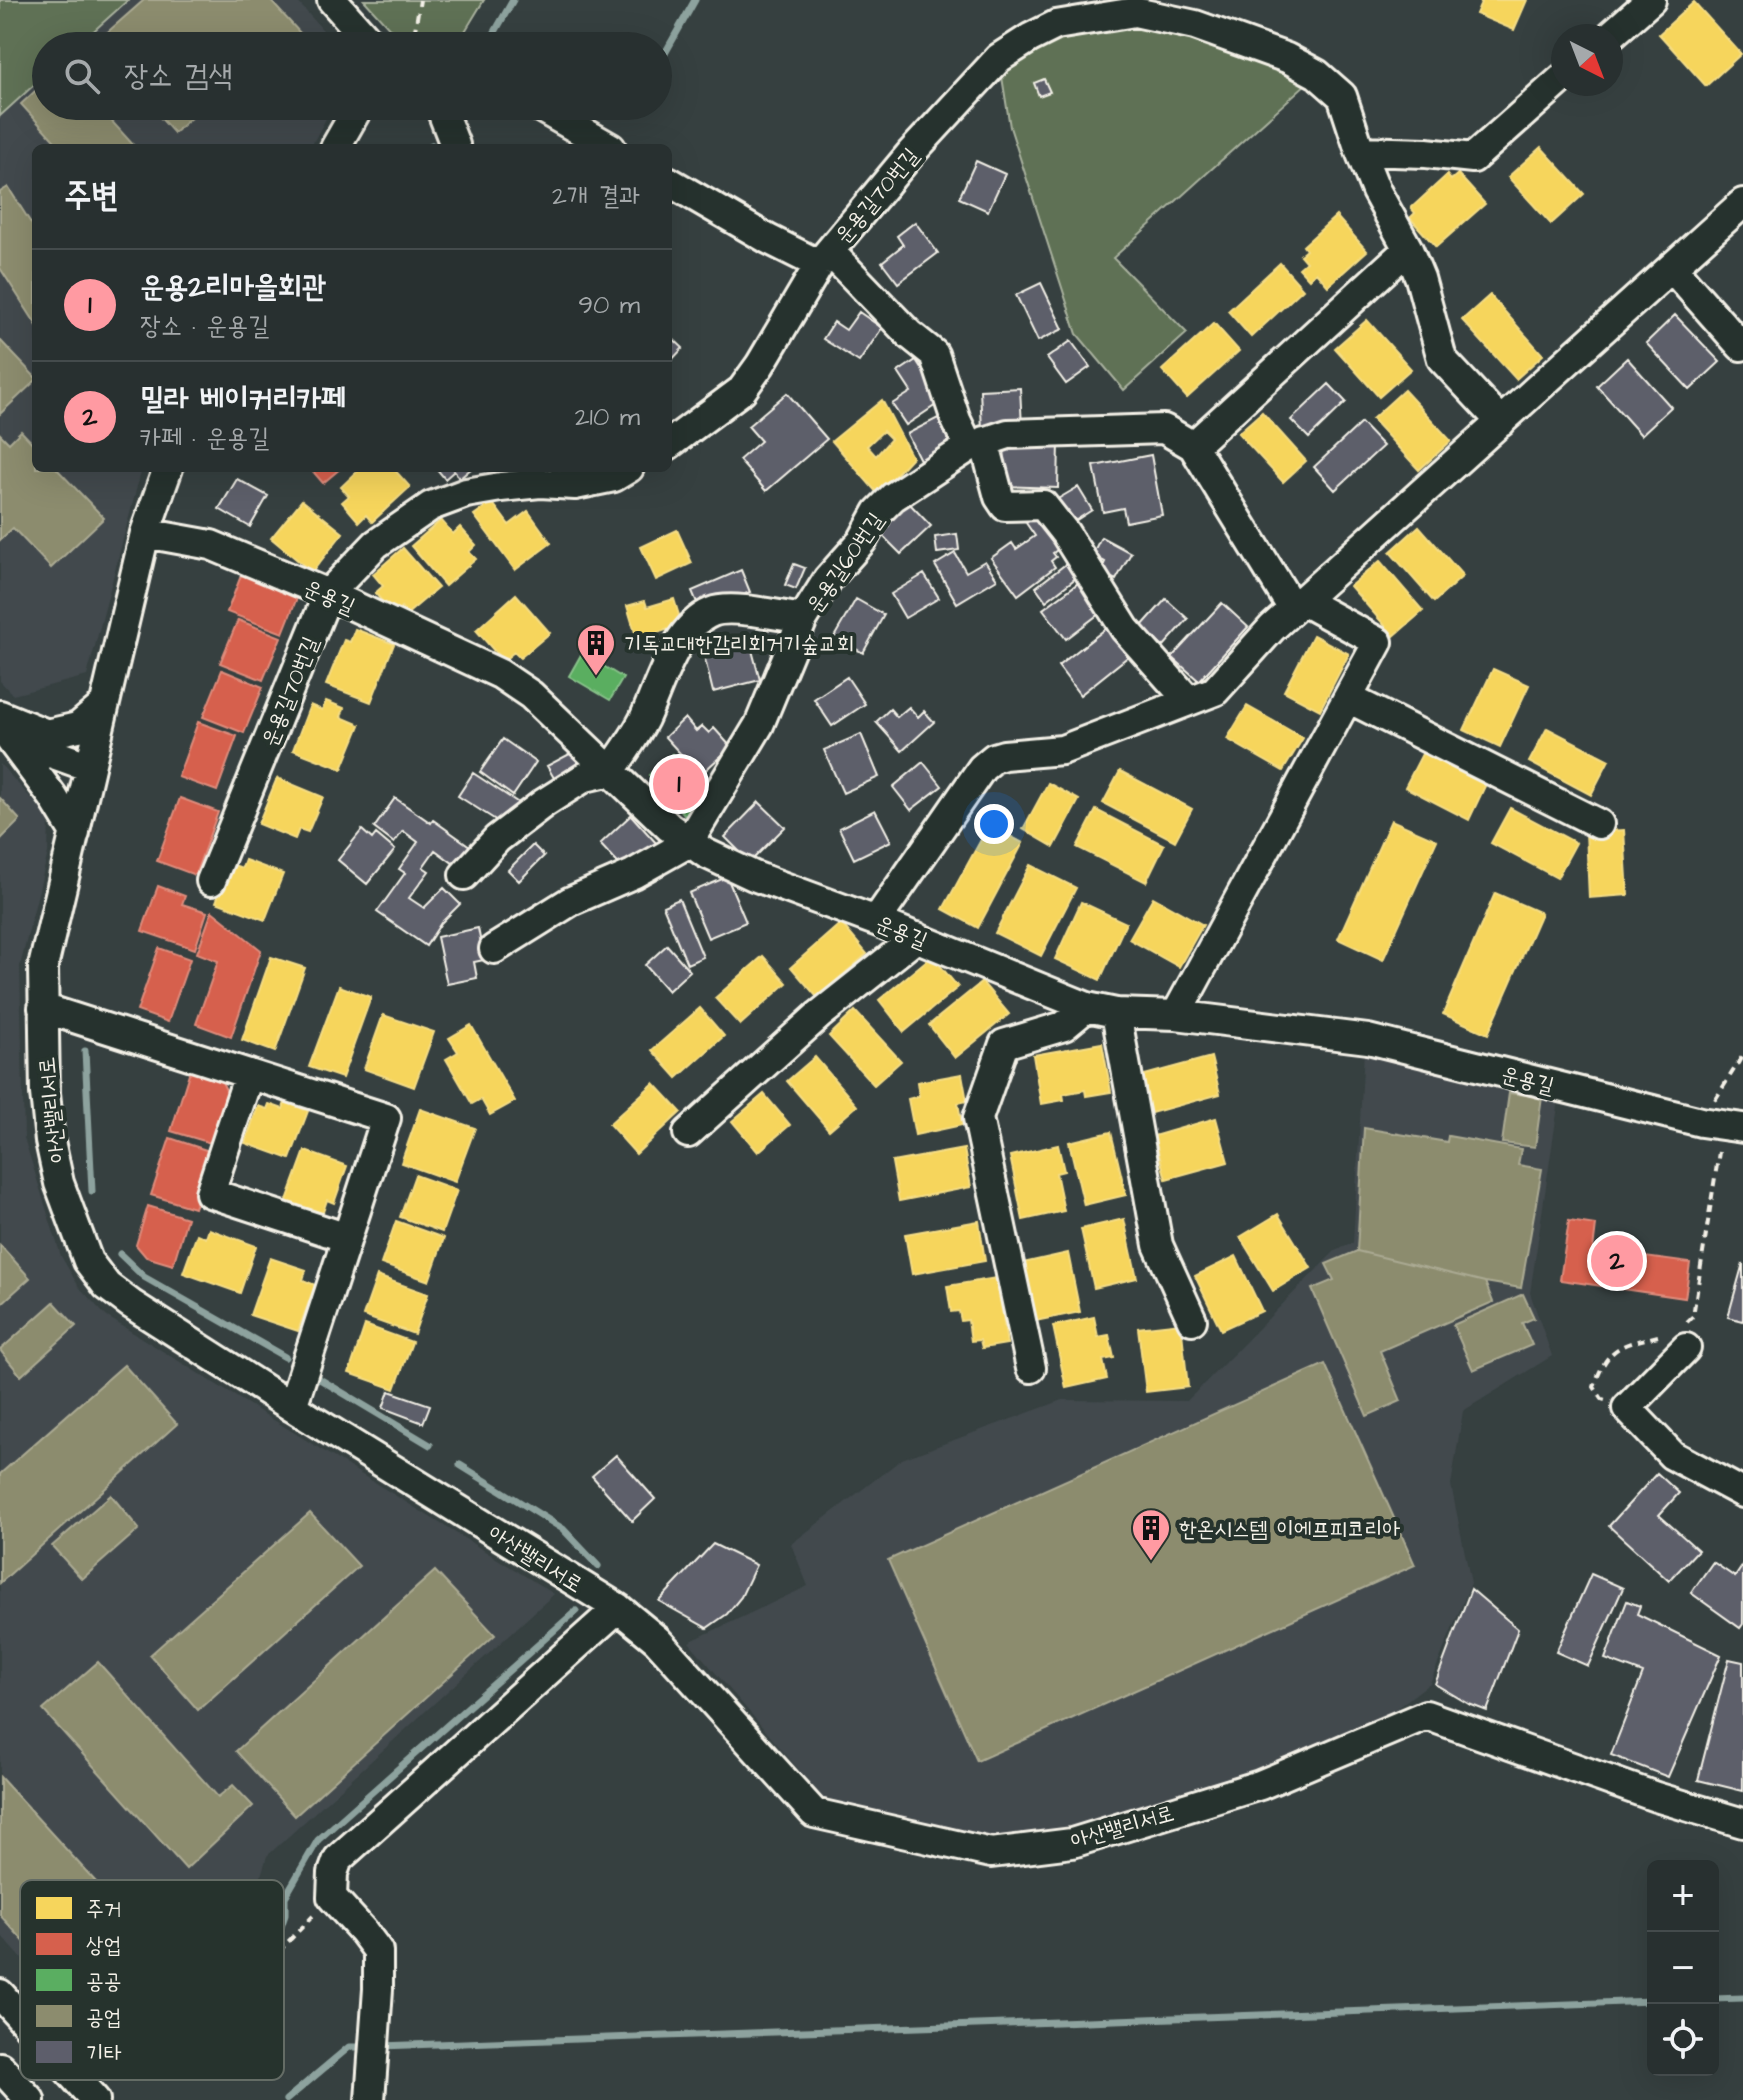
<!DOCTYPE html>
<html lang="ko">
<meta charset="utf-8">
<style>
:root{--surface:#283030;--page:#303838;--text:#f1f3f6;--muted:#a5a9ab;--line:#444b4c;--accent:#ff9aa2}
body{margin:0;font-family:"Architects Daughter","Poor Story",sans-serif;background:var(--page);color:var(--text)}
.controls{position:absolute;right:24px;bottom:24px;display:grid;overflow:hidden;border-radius:12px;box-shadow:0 8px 32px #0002}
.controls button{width:72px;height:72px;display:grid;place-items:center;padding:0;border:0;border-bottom:2px solid var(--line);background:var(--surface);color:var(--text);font:40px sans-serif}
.compass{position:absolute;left:1551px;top:24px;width:72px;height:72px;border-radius:50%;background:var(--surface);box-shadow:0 8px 32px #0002;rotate:138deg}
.you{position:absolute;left:994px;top:824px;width:28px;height:28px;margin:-20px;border:6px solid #fff;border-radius:50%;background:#1a73e8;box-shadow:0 0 0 12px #1a73e833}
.badge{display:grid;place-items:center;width:52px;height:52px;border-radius:50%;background:var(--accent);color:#111;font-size:26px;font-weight:700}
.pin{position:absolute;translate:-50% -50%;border:4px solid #fff;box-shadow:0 2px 8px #0006}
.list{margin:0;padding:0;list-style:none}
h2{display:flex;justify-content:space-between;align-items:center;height:104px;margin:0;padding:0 32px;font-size:34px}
h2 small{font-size:26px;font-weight:400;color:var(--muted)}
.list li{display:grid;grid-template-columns:52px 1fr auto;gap:24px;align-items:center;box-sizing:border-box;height:112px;padding:0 32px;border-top:2px solid var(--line)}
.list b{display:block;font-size:30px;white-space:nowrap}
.list p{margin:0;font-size:26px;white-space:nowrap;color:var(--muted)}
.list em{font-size:26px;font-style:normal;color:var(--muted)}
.icon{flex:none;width:44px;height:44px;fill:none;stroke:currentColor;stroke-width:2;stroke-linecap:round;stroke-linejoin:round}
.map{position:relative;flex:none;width:1743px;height:2100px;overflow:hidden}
.search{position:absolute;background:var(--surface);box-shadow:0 8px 32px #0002;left:32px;top:32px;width:640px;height:88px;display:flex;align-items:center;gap:20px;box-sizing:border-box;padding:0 28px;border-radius:44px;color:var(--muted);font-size:30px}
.panel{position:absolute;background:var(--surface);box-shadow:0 8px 32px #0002;left:32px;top:144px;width:640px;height:328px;border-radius:12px}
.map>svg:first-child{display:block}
.built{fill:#42494d}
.green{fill:#5e7154;stroke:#a9b19e;stroke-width:2}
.homes{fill:#f6d55c;stroke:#f5dd86;stroke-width:2;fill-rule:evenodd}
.shops{fill:#d6604d;stroke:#df8c7c;stroke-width:2}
.public{fill:#5aae61;stroke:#88c28a;stroke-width:2}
.industry{fill:#8c8c6e;stroke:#abaa93;stroke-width:2}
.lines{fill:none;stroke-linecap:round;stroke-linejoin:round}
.stream{stroke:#8da29e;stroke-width:7}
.building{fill:#5d5e6b;stroke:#f4f1e8;stroke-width:2}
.minor-casing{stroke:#f4f1e8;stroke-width:34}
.path{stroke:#f4f1e8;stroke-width:4;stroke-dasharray:8 6;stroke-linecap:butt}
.minor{stroke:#26332d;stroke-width:28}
.labels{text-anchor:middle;stroke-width:8;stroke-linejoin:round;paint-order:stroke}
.street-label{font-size:22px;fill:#f4f1e8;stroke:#26332d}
.poi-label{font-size:22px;fill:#f4f1e8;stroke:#26332d;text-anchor:start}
.key{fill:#26332d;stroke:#646c65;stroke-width:2}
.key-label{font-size:22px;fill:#f4f1e8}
</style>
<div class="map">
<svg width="1743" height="2100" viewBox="0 0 1743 2100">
<rect width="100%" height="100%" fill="#364040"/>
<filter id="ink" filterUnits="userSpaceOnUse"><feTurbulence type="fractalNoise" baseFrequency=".0125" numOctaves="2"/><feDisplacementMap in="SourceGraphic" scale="16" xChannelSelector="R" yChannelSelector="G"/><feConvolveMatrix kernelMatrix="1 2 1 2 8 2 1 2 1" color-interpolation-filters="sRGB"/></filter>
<g filter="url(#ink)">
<path class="built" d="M128,0H296L337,46H77Z
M46,74V106H333L310,148H36V468H143L139,479L87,676L13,695L0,681V116Z
M0,764L49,818L48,853L20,966L24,1138L61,1256L79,1287L106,1316L554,1594L267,1856L253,1902L99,2045L0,1934Z
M1364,1051L1560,1093L1530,1293L1552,1356L1463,1411L1451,1485L1471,1583L1430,1683L1385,1717L1305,1754L1105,1821L1003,1841L831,1807L689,1642L808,1586L791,1544L902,1459L1063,1400L1187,1401L1335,1251L1353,1243Z"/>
<path class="green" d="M0,0H128L77,46H46V74L0,116Z
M364,0H484L456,46H430L393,32Z
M1135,12L1317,74L1113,258L1187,333L1124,390L1077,334L1010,127L999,58Z"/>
<path class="homes" d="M1482,0H1527L1514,30L1476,14Z
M1694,2L1741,54L1706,86L1659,34Z
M1541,147L1584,194L1551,224L1508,177Z
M1458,174L1485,204L1436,247L1410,218L1415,213L1411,208L1447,175L1451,180Z
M1336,216L1367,251L1328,286L1316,272L1309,279L1299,268L1306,262L1300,255L1306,250L1303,246Z
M1280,263L1303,289L1251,337L1228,311Z
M1490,295L1543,355L1516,379L1462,320Z
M1367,320L1411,369L1379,397L1335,348Z
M1214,323L1239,351L1187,398L1162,370Z
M1404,390L1451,441L1419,470L1372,419Z
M882,400L912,457L878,494L832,441ZM883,431L891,439L876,456L867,446Z
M1262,412L1306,461L1283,482L1238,433Z
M361,468H393L410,487L372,522L366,515L359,522L342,502L349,496L341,487Z
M302,500L343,533L312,572L271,538Z
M492,502L509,525L528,511L551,543L515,570L474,515Z
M441,520L453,534L460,527L476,545L469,552L476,559L445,586L411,546Z
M1419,526L1463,576L1434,602L1390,552Z
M677,530L692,563L656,580L641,547Z
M403,548L438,588L407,614L401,607L393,614L375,593L383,586L373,574Z
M1380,561L1423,611L1394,636L1350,586Z
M516,594L550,633L520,658L514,652L503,661L476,630Z
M674,599L682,625L637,639L627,606L645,601L647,607Z
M355,629L394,644L371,702L326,685L344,640L350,642Z
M1313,635L1349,654L1320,710L1284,691Z
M1493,669L1529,685L1500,747L1464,730Z
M326,701L344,708L341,717L360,725L342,769L293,750L310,705L322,710Z
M1247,706L1303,738L1283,771L1227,739Z
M1547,728L1609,760L1591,795L1529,762Z
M1423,752L1486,784L1469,820L1405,787Z
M1120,771L1192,809L1175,841L1103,803Z
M277,778L323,797L308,832L299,829L295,839L258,824Z
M1048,783L1079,800L1054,847L1023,829Z
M1510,808L1576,843L1557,878L1491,843Z
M1096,810L1164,845L1146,882L1077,847Z
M1391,820L1437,840L1383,960L1338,939Z
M989,825L1023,843L978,928L943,909Z
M1624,830L1628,895L1589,898L1586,832Z
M245,860L283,874L265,920L216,902L231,864L242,868Z
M1030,865L1076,888L1041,956L995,933Z
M1495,893L1541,913L1488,1034L1443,1014Z
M1153,897L1203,925L1179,967L1129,939Z
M1081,902L1126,923L1100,980L1055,959Z
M841,923L867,954L817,997L791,967Z
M763,956L787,983L740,1025L715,998Z
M932,956L958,987L904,1032L879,1000Z
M271,957L305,968L275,1052L242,1040Z
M982,982L1009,1014L955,1058L929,1025Z
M339,986L371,997L342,1078L309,1067Z
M700,1008L724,1036L677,1078L652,1050Z
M855,1011L901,1061L874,1085L829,1036Z
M383,1015L434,1032L414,1087L364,1069Z
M471,1025L515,1101L490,1115L481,1099L472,1104L446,1059L458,1052L449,1038Z
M1102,1043L1111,1092L1086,1096L1085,1090L1063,1094L1064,1100L1041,1104L1033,1055Z
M815,1057L857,1106L829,1130L787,1081Z
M1211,1057L1220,1094L1151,1113L1141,1076Z
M962,1074L967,1101L958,1103L962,1125L915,1135L908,1099L919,1096L917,1082Z
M654,1083L681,1112L636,1154L609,1124Z
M764,1094L790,1125L758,1152L732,1121Z
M285,1102L308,1111L290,1159L245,1143L258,1106L267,1109L269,1104L283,1109Z
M420,1109L475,1128L455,1182L401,1163Z
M1216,1118L1228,1162L1166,1179L1154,1136Z
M1111,1132L1126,1195L1084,1205L1069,1142Z
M1058,1145L1064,1171L1056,1173L1064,1211L1023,1220L1010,1156Z
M964,1149L971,1187L899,1201L892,1162Z
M305,1151L347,1166L334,1203L327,1200L321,1218L285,1206Z
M415,1175L457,1190L442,1232L400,1217Z
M1278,1214L1311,1268L1273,1291L1240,1237Z
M1124,1219L1137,1278L1094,1288L1081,1229Z
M396,1221L444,1238L429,1281L381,1264Z
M979,1221L985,1261L912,1274L905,1234Z
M209,1229L256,1246L240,1293L183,1273L197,1234L206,1238Z
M1068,1253L1080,1312L1035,1321L1023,1263Z
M1236,1256L1262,1311L1221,1330L1195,1276Z
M270,1258L306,1270L303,1280L315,1285L298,1331L250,1315Z
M377,1276L428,1294L414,1334L363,1316Z
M997,1278L1007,1344L982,1348L980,1340L971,1341L968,1320L961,1321L959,1311L951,1312L947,1286Z
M1094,1317L1098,1337L1109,1335L1114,1358L1103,1360L1107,1379L1066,1388L1053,1326Z
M1181,1323L1188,1387L1146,1392L1138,1328Z
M365,1325L412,1342L395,1389L349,1373Z"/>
<path class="shops" d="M310,468H341L323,483Z
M242,573L298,595L283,633L227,612Z
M238,620L281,637L263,680L220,663Z
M222,670L263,687L244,733L203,717Z
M198,722L237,736L217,791L178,777Z
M180,798L218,812L195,875L157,861Z
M158,886L185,896L182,904L207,912L195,949L142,931Z
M212,911L261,950L231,1037L196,1024L218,961L197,953Z
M159,948L190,959L168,1022L137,1011Z
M191,1067L219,1076L227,1092L211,1143L171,1131Z
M170,1138L212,1152L194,1208L151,1195Z
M148,1206L187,1218L173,1265L146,1257L136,1245Z
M1569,1221L1596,1225L1593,1250L1690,1263L1685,1298L1560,1280Z"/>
<path class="public" d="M582,653L623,678L610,700L569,676Z
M672,754L708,794L685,815L649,775Z"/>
<path class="industry" d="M144,0H270L312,46H96L94,44Z
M46,81V106H98L136,148H61L21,104Z
M150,106H204L174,133Z
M8,187L36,231V324L0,268V192Z
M0,340L36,378V380L0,414Z
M21,431L36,447V468H56L104,518L51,568L13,528L0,540V434L9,443Z
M0,798L20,820L0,840Z
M1509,1093L1542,1097L1535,1147L1502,1143Z
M1364,1128L1447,1142L1448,1136L1521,1149L1518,1165L1542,1169L1521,1288L1485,1282L1357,1251Z
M0,1245L30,1278L0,1305Z
M1357,1251L1485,1282L1493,1302L1380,1351L1401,1401L1367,1416L1312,1289L1334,1280L1326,1264Z
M1523,1294L1534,1318L1522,1323L1532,1345L1473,1370L1453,1325Z
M54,1302L76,1326L21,1376L0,1350Z
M1325,1364L1415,1565L977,1761L888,1560Z
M124,1365L177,1424L0,1583V1474Z
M111,1495L139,1529L82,1579L52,1546Z
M310,1513L359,1566L198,1710L150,1655Z
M435,1571L495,1635L295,1816L236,1751Z
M98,1662L218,1797L233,1785L253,1806L186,1869L43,1710Z
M0,1777L159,1951L90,2014L0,1915Z"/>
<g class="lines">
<path class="stream" d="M487,46L513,0
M659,64L695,0
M430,148L432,145
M85,1051L92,1191
M120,1254L144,1277L285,1357
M318,1378L430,1445
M460,1465L563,1529L598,1566
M1713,1999L1743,1998
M381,2046L1653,2001
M129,2051L155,2050L169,2046L187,2038L221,2013L259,1966L277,1938L285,1915V1897L318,1840L576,1611
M286,2100L349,2047H369"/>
</g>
<path class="building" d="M1044,79L1050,92L1039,96L1034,83Z
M976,161L1005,174L988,211L959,198Z
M915,222L938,253L898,283L882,262L903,245L897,236Z
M1041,283L1063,329L1038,341L1016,295Z
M859,312L882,328L859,362L823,339L834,322L846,330Z
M1675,315L1720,362L1690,390L1646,343Z
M668,334L683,348L668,364Z
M1071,341L1090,367L1066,384L1047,358Z
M1627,358L1671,407L1641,435L1597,386Z
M916,360L942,401L906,425L892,404L911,392L898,372Z
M1329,384L1346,402L1309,438L1291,420Z
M1020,388L1022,427L982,429L980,390Z
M787,393L827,439L766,491L739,460L761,441L748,426Z
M938,418L951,445L920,460L907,434Z
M1361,423L1383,446L1335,490L1314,467Z
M1005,441L1059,442L1058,488L1003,486Z
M1151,455L1162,515L1126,522L1123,508L1103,512L1094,466Z
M436,468H472L460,478L454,471L445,479Z
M237,479L268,496L250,527L219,509Z
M1078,487L1092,510L1070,524L1056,500Z
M908,502L931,526L901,554L878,531Z
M1040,513L1063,546L1053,553L1056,557L1051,561L1055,567L1018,595L991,558L1012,543L1016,549L1035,536L1026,523Z
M957,534L959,550L937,553L935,537Z
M1101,537L1131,553L1116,580L1100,572L1105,562L1092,555Z
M955,553L966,572L985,561L997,579L957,603L935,565Z
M1071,560L1081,574L1046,601L1036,587Z
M794,564L805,568L796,589L785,585Z
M741,570L750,592L701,612L692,591Z
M924,574L939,598L905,618L891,594Z
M1081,581L1104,610L1066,639L1043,609Z
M856,599L884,615L863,653L834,637Z
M1166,599L1188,619L1163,647L1141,627Z
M1222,603L1248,627L1199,681L1172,657Z
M1108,627L1130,655L1080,695L1058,666Z
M749,639L760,680L713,692L703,651Z
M847,677L865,704L832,726L814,699Z
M909,707L918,717L924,711L934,722L902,751L876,722L890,709L897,717Z
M685,718L696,731L702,726L709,733L714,728L731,747L700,775L665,737Z
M861,734L879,777L843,793L824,750Z
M503,739L536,762L513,796L480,772Z
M577,750L587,769L558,785L547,766Z
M923,762L942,786L911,810L893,787Z
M473,773L520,804L505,826L458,796Z
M395,798L431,823L433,820L474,849L461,869L435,850L423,867L429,871L409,898L424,908L444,888L460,904L441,923L426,946L377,912L405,873L399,869L418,842L403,831L394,843L374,828Z
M759,802L785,827L750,862L725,837Z
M875,810L891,841L854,859L839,828Z
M631,815L657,844L626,872L600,844Z
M362,830L372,839L376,834L395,850L367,884L338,860Z
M533,845L544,856L519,881L508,870Z
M727,877L746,922L708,938L689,893Z
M679,899L703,957L687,964L663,906Z
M478,928L484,960L474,962L477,978L447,984L437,937Z
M667,945L690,971L668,991L645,965Z
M1743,1263V1321L1728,1317Z
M389,1391L430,1405L423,1423L383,1408Z
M616,1455L655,1499L632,1521L592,1476Z
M1657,1473L1679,1493L1659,1515L1698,1550L1669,1581L1609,1526Z
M713,1544L756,1565L741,1597L727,1614L707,1628L659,1601Z
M1713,1562L1735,1577L1743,1565V1624L1740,1628L1691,1593Z
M1591,1574L1623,1588L1588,1666L1556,1652Z
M1471,1589L1518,1629L1487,1711L1469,1704L1435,1684Z
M1627,1601L1640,1606L1637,1614L1721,1655L1668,1777L1611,1755L1643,1673L1605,1659Z
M1729,1659L1743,1662V1791L1698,1780Z"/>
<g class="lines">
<g class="minor-casing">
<path id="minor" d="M332,0L373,46
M1610,36L1651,0
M448,106L443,114L455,145L453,148
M538,106L611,148
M335,148L359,106
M668,181L768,239L810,260L837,259L909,334L934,354L956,420L969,447
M1408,249L1376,191L1360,151L1426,153L1473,158L1563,78
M1672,268L1741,346
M984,441L999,497L1005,506L1043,505L1065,533L1125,629L1189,701
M668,445L742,390L760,365L822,260L912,152L999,58L1030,38L1056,25L1135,12L1195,25L1287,58L1317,74L1342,96L1360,151
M1193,446L1408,249L1420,278L1442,359L1501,422
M168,468L145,533L43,967L45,1093L50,1141L59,1183L88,1261L107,1286L131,1304L292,1407L618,1608L657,1640L814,1813L991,1853L1072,1843L1260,1785L1426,1715L1656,1797L1743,1823
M145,533L211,545L328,594L500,674L531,695L669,827L705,853L754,876L876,921L1087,1007L1116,1013L1176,1015L1368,1039L1701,1122L1743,1128
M1348,698L1599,824
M0,715L47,734L78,727L104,705
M0,726L53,797L75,833
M19,736L31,746L90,767
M464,875L497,839L544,803L585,777L611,771C622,754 635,737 644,719C660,685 675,627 712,612C731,604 781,616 803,619
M211,881L328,594L376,544L431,506L466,493L501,487L540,483L575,485L614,477L629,468
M876,921L982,768L994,758L1004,755L1062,750L1215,691L1272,628L1293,609L1743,203
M494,949L571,901L633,874L688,843L759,725L803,619L828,579L862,541L878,512L893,497L969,447L1008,434L1164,429L1193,446L1293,609
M43,1008C157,1045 272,1081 386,1118L347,1238L210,1193L249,1074
M1116,1013L1158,1245L1192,1320
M1176,1015L1378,642L1303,601
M688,1133L819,1015L917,937
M1686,1348L1627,1408L1672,1455L1743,1493
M1031,1368L978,1118L1004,1044L1064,1026L1087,1007
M292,1407L347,1238
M0,1994L95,2100
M0,2067L30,2100
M370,2100L378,1989V1951L363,1931L332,1897L333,1873L338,1859L618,1608"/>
</g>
<path class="path" d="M402,42L415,30L420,0
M1715,1100L1743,1055
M1687,1322L1693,1316L1719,1152
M1605,1400L1602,1399L1594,1387C1608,1344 1622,1345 1662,1335
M113,2059L131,2055L152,2058L174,2052L193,2044L213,2030L237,2004L265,1974L284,1946L313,1916"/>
<use href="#minor" class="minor"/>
</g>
</g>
<defs>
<g id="building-pin" transform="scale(2)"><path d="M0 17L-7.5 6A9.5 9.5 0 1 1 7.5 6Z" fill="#ff9aa2" stroke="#26332d"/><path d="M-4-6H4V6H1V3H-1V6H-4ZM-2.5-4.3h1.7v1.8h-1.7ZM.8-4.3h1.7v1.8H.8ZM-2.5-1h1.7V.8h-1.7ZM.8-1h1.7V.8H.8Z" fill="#111"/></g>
</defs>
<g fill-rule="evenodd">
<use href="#building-pin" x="596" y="643"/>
<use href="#building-pin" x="1151" y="1528"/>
</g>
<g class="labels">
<g class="street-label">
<text transform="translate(876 195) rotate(-50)" y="8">운용길70번길</text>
<text transform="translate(844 562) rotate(-55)" y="8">운용길60번길</text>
<text transform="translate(330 596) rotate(24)" y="8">운용길</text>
<text transform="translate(289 691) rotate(-68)" y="8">운용길70번길</text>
<text transform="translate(902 931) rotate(22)" y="8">운용길</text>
<text transform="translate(1528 1079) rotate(14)" y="8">운용길</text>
<text transform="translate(51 1110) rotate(-96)" y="8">아산밸리서로</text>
<text transform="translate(536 1558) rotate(32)" y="8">아산밸리서로</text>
<text transform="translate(1122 1826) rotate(-16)" y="8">아산밸리서로</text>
</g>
<g class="poi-label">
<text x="624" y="651">기독교대한감리회거기숲교회</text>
<text x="1179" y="1536">한온시스템 이에프피코리아</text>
</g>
</g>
<rect x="20" y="1880" width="264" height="200" rx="12" class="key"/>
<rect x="36" y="1897" width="36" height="22" fill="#f6d55c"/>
<rect x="36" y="1933" width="36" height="22" fill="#d6604d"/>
<rect x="36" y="1969" width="36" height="22" fill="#5aae61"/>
<rect x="36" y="2005" width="36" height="22" fill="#8c8c6e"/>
<rect x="36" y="2041" width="36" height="22" fill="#5d5e6b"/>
<g class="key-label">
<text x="86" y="1916">주거</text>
<text x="86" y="1952">상업</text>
<text x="86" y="1988">공공</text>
<text x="86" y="2024">공업</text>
<text x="86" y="2060">기타</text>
</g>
</svg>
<div class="controls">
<button>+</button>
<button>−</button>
<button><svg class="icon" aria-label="locate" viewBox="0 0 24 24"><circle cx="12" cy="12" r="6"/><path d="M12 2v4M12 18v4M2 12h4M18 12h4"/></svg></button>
</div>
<svg class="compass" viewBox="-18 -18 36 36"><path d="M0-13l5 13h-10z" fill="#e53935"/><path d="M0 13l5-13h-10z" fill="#a5a9ab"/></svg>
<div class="you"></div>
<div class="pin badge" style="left:679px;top:784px">1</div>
<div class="pin badge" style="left:1617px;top:1261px">2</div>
<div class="search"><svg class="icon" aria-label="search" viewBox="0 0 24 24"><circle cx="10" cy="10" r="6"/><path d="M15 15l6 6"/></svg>장소 검색</div>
<section class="panel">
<h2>주변<small>2개 결과</small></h2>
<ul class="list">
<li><span class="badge">1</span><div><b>운용2리마을회관</b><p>장소 · 운용길</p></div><em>90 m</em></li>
<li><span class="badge">2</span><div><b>밀라 베이커리카페</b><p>카페 · 운용길</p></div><em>210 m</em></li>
</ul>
</section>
</div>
